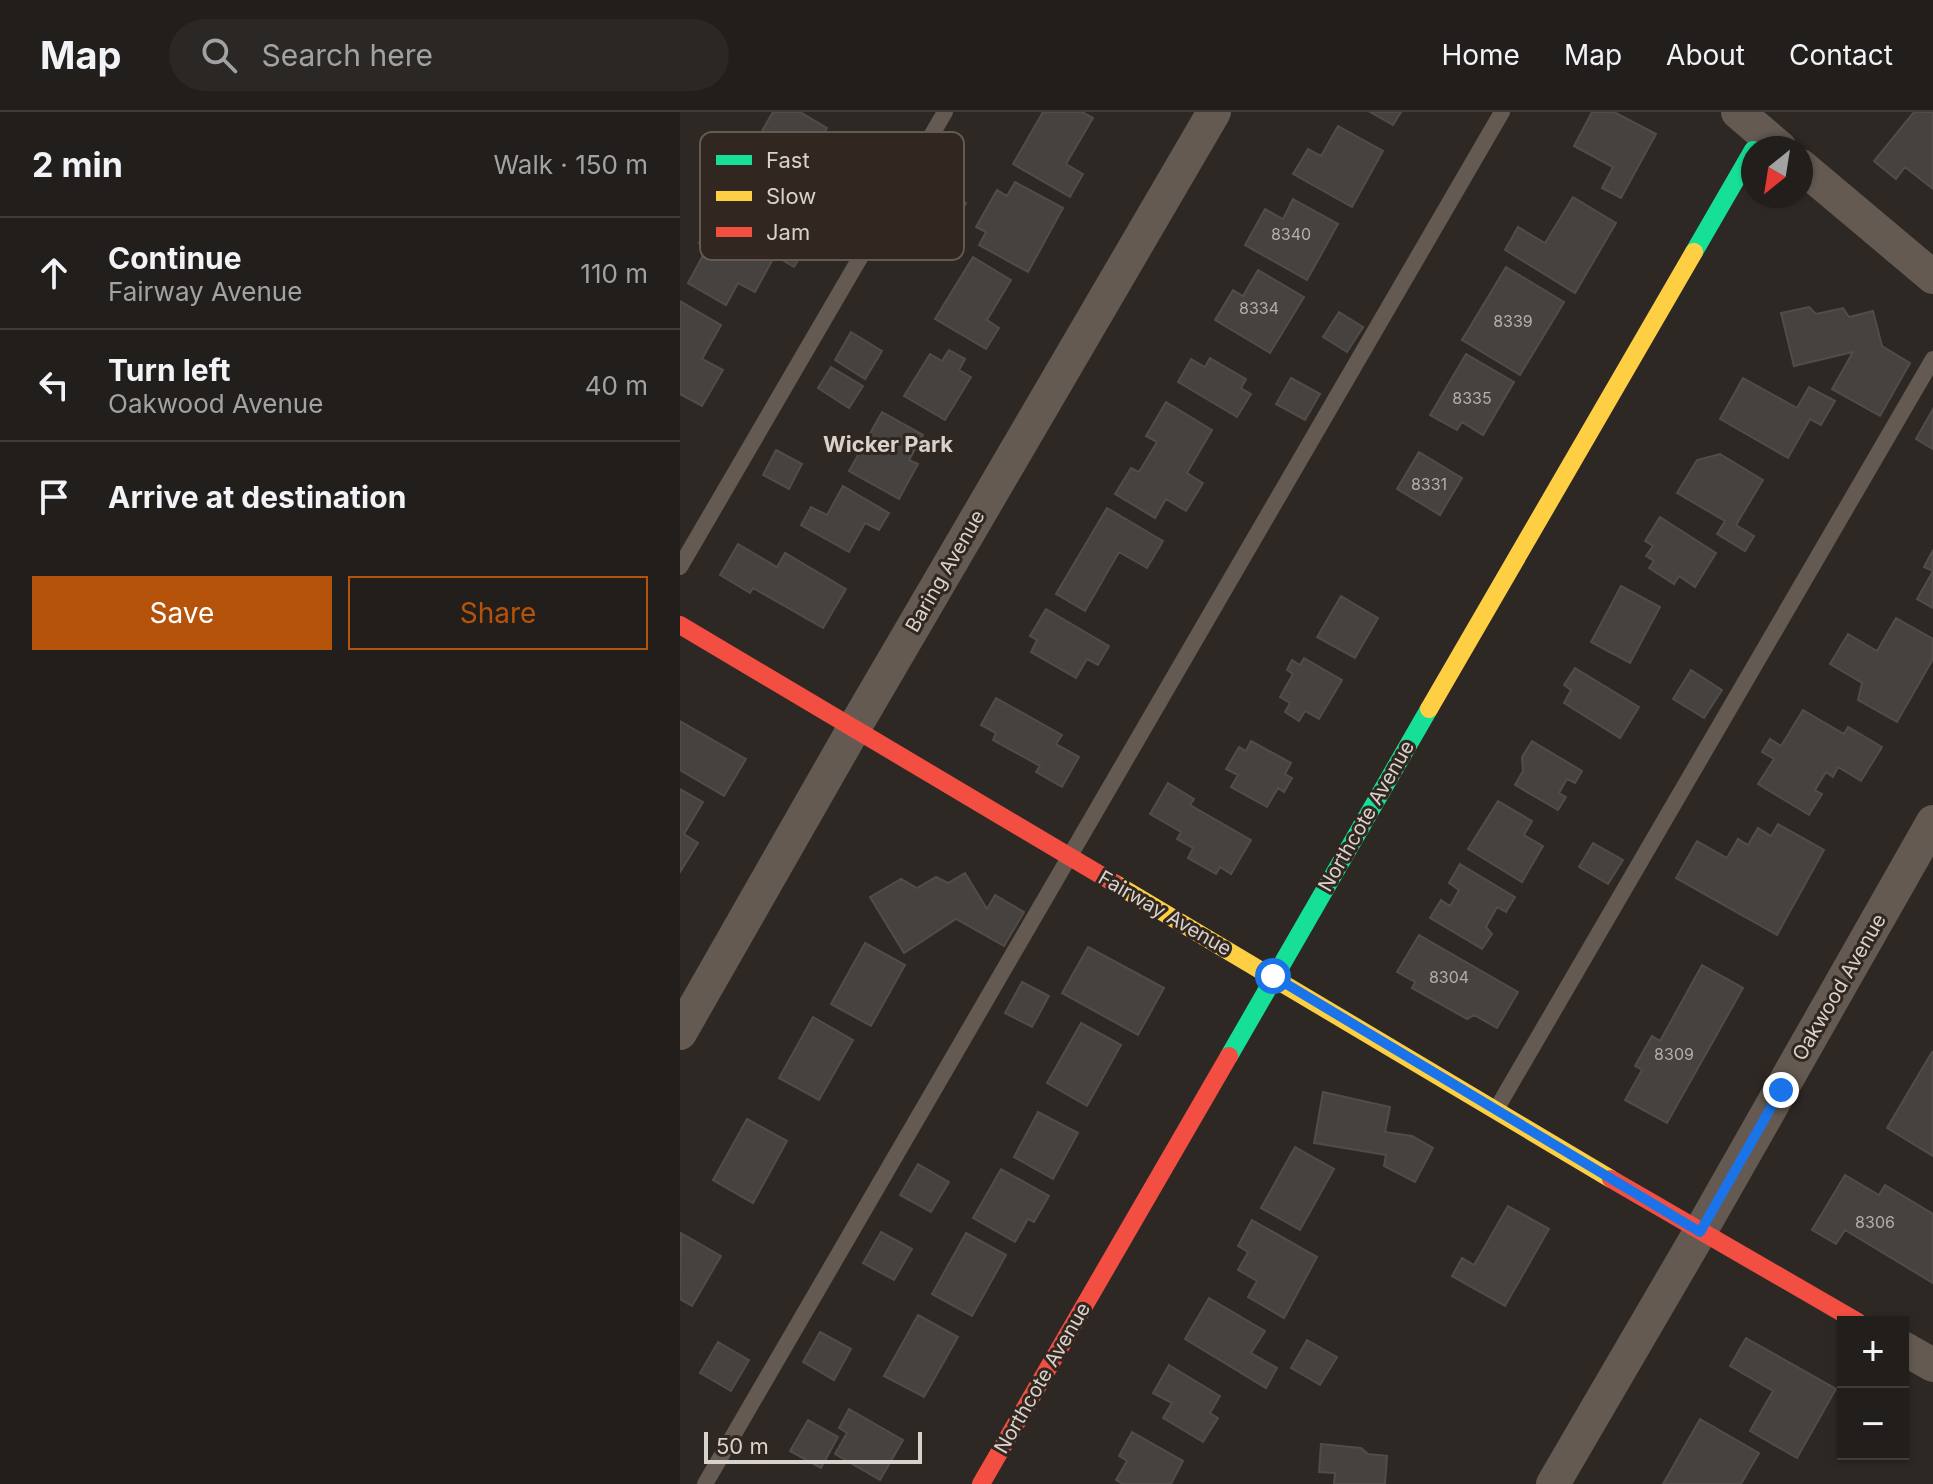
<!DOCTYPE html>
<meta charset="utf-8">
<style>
:root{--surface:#221e1b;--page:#2a2724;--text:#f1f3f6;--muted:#a2a2a3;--line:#3f3c3a;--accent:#b45309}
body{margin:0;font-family:Inter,sans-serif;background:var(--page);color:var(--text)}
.controls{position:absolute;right:24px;bottom:24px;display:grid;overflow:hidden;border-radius:0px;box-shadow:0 2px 6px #0004}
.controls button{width:72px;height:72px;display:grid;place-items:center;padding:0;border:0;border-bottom:2px solid var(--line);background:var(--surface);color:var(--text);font:40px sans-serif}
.compass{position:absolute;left:1061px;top:24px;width:72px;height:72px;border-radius:50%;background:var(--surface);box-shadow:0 2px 6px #0004;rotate:210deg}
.scale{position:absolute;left:24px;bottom:20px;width:218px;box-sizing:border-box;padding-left:8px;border:4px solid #d8d2cd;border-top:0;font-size:22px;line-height:28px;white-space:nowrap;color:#d8d2cd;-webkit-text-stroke:6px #312720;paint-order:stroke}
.stop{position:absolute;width:24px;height:24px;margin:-18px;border:6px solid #1a73e8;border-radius:50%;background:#fff}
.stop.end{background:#1a73e8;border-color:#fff;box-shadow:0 2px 8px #0008}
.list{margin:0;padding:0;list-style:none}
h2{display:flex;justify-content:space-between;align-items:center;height:104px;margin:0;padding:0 32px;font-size:34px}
h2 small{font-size:26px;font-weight:400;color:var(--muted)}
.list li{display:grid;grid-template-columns:52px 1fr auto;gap:24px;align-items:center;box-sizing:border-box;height:112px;padding:0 32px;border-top:2px solid var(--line)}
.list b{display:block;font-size:30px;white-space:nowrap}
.list p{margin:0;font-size:26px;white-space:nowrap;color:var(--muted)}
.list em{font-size:26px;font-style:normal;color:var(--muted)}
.actions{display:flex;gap:16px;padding:24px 32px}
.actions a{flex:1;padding:18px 0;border:2px solid var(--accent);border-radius:0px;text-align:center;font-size:28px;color:var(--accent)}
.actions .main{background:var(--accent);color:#fff}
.icon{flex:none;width:44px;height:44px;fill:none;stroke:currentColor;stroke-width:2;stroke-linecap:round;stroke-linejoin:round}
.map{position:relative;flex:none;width:1253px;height:1372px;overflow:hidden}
header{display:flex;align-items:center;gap:48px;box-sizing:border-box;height:112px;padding:0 40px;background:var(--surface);border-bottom:2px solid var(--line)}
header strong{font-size:38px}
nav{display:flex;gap:44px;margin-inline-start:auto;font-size:28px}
.search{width:560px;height:72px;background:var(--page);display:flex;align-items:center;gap:20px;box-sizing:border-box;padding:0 28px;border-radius:44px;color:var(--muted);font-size:30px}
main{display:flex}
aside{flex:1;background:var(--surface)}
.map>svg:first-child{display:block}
.building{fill:#46423f;stroke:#514c49;stroke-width:2}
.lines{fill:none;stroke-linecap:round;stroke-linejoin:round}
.lane{stroke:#645a52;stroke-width:16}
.street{stroke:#645a52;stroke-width:34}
.fast{stroke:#16e098;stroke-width:18}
.slow{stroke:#ffcf43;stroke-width:18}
.jam{stroke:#f24e42;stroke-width:18}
.route{stroke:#1a73e8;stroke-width:10}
.labels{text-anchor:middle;stroke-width:6;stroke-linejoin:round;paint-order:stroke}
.number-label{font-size:16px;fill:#b4aeaa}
.street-label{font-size:20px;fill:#d8d2cd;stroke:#312720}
.neighbourhood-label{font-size:22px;font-weight:bold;fill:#d8d2cd;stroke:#312720}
.key{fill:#312720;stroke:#635a54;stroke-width:2}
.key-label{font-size:22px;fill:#d8d2cd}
</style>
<header>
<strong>Map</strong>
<div class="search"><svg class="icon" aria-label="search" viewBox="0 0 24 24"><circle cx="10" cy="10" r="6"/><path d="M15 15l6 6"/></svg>Search here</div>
<nav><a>Home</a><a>Map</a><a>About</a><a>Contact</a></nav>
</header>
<main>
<aside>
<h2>2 min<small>Walk · 150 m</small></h2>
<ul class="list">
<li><svg class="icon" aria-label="ahead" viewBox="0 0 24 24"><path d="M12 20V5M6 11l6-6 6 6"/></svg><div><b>Continue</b><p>Fairway Avenue</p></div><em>110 m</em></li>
<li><svg class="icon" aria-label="left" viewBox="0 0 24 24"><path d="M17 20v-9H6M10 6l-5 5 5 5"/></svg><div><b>Turn left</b><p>Oakwood Avenue</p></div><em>40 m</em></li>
<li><svg class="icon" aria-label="arrive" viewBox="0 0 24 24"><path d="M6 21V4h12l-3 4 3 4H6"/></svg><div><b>Arrive at destination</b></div></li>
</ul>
<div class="actions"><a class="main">Save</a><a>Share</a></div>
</aside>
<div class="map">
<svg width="1253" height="1372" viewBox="0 0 1253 1372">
<rect width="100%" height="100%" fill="#2d2824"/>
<path class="building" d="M93,0H120L147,16L101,93L64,71L91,25L82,19Z
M363,0H402L413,6L386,52L403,62L390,85L333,52Z
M690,0H721L713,13Z
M912,0H934L976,22L941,86L922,76L933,55L894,34Z
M1234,0H1253V77L1225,55L1216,67L1194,49Z
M658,14L703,39L672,95L613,62L628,37L641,44Z
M335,70L383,96L348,160L299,133L306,120L296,115L317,78L327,84Z
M258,75L286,91L268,121L240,105Z
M893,85L936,111L895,181L825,138L838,115L865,131Z
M613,87L658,112L627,168L565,133L585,97L603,107Z
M36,100L83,126L78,136L94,145L75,180L58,171L46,193L8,171L27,136L19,131Z
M102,107L132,126L114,155L84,137Z
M293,145L331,168L307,208L319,216L306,237L255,207Z
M826,155L884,190L840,263L782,228Z
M578,158L624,185L590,241L535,208L553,178L563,184Z
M0,189L41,213L22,247L43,258L22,294L0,282Z
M1129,195L1136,202L1163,196L1169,205L1193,199L1202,234L1230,251L1200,304L1152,277L1173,240L1114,254L1101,201Z
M659,200L683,215L667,240L643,225Z
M171,220L202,239L185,267L155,248Z
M269,238L285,247L279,258L291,265L265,308L224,284L250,242L262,249Z
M786,242L834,270L803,323L782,310L777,318L750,303Z
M530,246L566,267L561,276L571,282L557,305L498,270L511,247L525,255Z
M151,255L183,274L169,296L138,276Z
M611,266L640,282L625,308L596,292Z
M1063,266L1117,296L1129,275L1155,289L1141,313L1130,307L1108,346L1040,307Z
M486,290L532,318L507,361L523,371L506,399L486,387L475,406L435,382L451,356L459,360L477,330L466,324Z
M1253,297V337L1236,327Z
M202,300L243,323L229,348L238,352L219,387L169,359Z
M96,338L122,352L109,377L83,363Z
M739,340L782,366L760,403L717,377Z
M1040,342L1083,368L1056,413L1074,424L1065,439L1037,422L1045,409L997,381L1017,348Z
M163,374L209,401L199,418L185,411L169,440L121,413L131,395L147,403Z
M427,396L483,429L467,456L439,440L405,499L376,482Z
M980,405L1036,441L1015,475L999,464L994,472L969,456L974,449L966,444L973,434L965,429Z
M58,432L97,455L105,441L166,477L143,516L73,476L70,481L40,463Z
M1253,438V496L1237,487L1253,459L1244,455Z
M941,474L980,495L950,551L911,530Z
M661,484L698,506L675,546L637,525Z
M366,497L429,534L418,553L407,547L396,566L351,540L357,528L350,524Z
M1216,506L1253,527V547L1217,610L1178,588L1182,571L1150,552L1168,522L1197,539Z
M624,546L662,568L639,607L625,599L619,609L605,600L610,591L600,585L613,562L607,558L612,548L620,553Z
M895,556L959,595L940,626L884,591L891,578L884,573Z
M1011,558L1042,578L1024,606L993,587Z
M316,586L382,623L376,632L399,645L382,675L356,660L360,654L313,628L316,621L301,613Z
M1123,598L1164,622L1168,615L1202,635L1181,669L1158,655L1153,665L1146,660L1135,678L1142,682L1129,703L1078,672L1094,647L1082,640L1090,627L1101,634Z
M0,609L66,647L44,684L0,658Z
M571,629L611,651L605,662L612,666L604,680L598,676L587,695L551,675L558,663L546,657L559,635L566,639Z
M852,629L902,659L895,671L887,667L879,681L886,685L878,698L835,673L843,659L842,645Z
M488,671L514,687L510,693L571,728L551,762L540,755L536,762L508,746L513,736L497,727L501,720L470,702Z
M0,677L23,690L4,722L18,731L0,760Z
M818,689L852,709L844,723L863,734L842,770L788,737Z
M1098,712L1144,738L1097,823L996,766L1017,729L1047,746L1058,727L1068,733L1078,716L1091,724Z
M913,731L943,748L928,772L899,755Z
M780,752L835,785L826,800L817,795L806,815L812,822L802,837L750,806L761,788L770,794L779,778L769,771Z
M285,761L307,797L315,783L344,800L324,834L276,807L224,841L190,785L221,767L237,776L256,765L268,771Z
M739,823L838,880L817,916L794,903L787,907L732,876L735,870L717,860Z
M185,831L225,853L191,914L151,892Z
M408,835L484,876L458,923L382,881Z
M1022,853L1063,876L987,1011L945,988L962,958L955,954L972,924L980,929Z
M342,870L369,884L352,915L325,901Z
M133,905L173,928L139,988L99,966Z
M401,911L441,933L407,994L367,971Z
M1252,940H1253V1044L1207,1016Z
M643,980L710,995L705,1020L732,1024L753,1036L735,1070L704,1054L706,1043L634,1031Z
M358,1000L398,1021L373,1067L334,1045Z
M67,1007L107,1029L73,1091L33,1068Z
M615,1035L654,1057L620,1118L581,1096Z
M238,1052L269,1070L251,1100L220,1083Z
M321,1057L369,1084L354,1110L348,1107L335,1130L293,1106Z
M1165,1063L1199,1083L1205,1073L1253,1102V1171L1165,1118L1156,1132L1132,1118Z
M828,1094L869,1117L825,1194L772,1164L782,1146L794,1153Z
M572,1108L637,1145L604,1206L568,1185L577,1169L558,1158L568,1140L558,1134Z
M201,1120L232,1137L214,1168L183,1151Z
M1,1121L41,1144L12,1194L0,1187Z
M286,1121L326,1143L292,1204L252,1182Z
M529,1186L585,1219L571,1241L597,1256L586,1276L505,1227Z
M238,1203L278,1225L244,1285L204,1264Z
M140,1220L171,1237L154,1268L123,1250Z
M1066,1226L1156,1277L1117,1346L1070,1319L1093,1279L1050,1254Z
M627,1228L657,1245L640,1273L611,1256Z
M38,1230L69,1248L51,1279L20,1261Z
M489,1253L540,1284L530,1301L538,1306L523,1330L483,1306L492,1291L473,1281Z
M169,1297L223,1328L200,1368L155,1342L167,1321L159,1316Z
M1020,1307L1079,1341L1061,1372H983Z
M128,1308L158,1325L141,1356L110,1339Z
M452,1320L503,1349L491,1372H443L436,1368L447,1349L439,1344Z
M641,1332L681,1336L688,1342L707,1344L705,1372H654L655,1361L639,1360Z"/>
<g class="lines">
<path class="lane" d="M0,455L265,0
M817,996L1253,247
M25,1372L822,0"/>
<path class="street" d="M1058,0L1100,36
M1121,54L1253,165
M0,921L173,618L534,0
M1223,1236L1253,1253
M873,1372L1020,1120L1253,710"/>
<path class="fast" d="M1014,140L1073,38
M549,944L749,597"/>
<path class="slow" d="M749,597L1014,140
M434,771L931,1067"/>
<path class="jam" d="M0,513L434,771
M931,1067L1178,1210
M301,1372L549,944"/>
</g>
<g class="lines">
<path class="route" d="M593,864L1020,1120L1101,978"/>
</g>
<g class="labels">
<g class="number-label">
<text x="611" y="128">8340</text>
<text x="579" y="202">8334</text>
<text x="833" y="215">8339</text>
<text x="792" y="292">8335</text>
<text x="749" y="378">8331</text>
<text x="769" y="871">8304</text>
<text x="994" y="948">8309</text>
<text x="1195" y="1116">8306</text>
</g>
<g class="street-label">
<text transform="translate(265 459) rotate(-60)" y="7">Baring Avenue</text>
<text transform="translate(686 704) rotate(-60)" y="7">Northcote Avenue</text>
<text transform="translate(485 801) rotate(30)" y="7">Fairway Avenue</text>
<text transform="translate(1159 875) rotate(-60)" y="7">Oakwood Avenue</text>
<text transform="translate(362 1266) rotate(-60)" y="7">Northcote Avenue</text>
</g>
<g class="neighbourhood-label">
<text x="208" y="340">Wicker Park</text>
</g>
</g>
<rect x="20" y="20" width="264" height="128" rx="12" class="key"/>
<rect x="36" y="43" width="36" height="10" fill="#16e098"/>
<rect x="36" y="79" width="36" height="10" fill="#ffcf43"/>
<rect x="36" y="115" width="36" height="10" fill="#f24e42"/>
<g class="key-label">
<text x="86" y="56">Fast</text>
<text x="86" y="92">Slow</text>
<text x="86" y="128">Jam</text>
</g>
</svg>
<div class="controls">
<button>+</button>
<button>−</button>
</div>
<svg class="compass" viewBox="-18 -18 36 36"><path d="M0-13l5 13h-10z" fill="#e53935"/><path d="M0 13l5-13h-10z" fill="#a2a2a3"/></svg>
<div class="scale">50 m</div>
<div class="stop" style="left:593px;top:864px"></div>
<div class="stop end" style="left:1101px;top:978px"></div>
</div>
</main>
